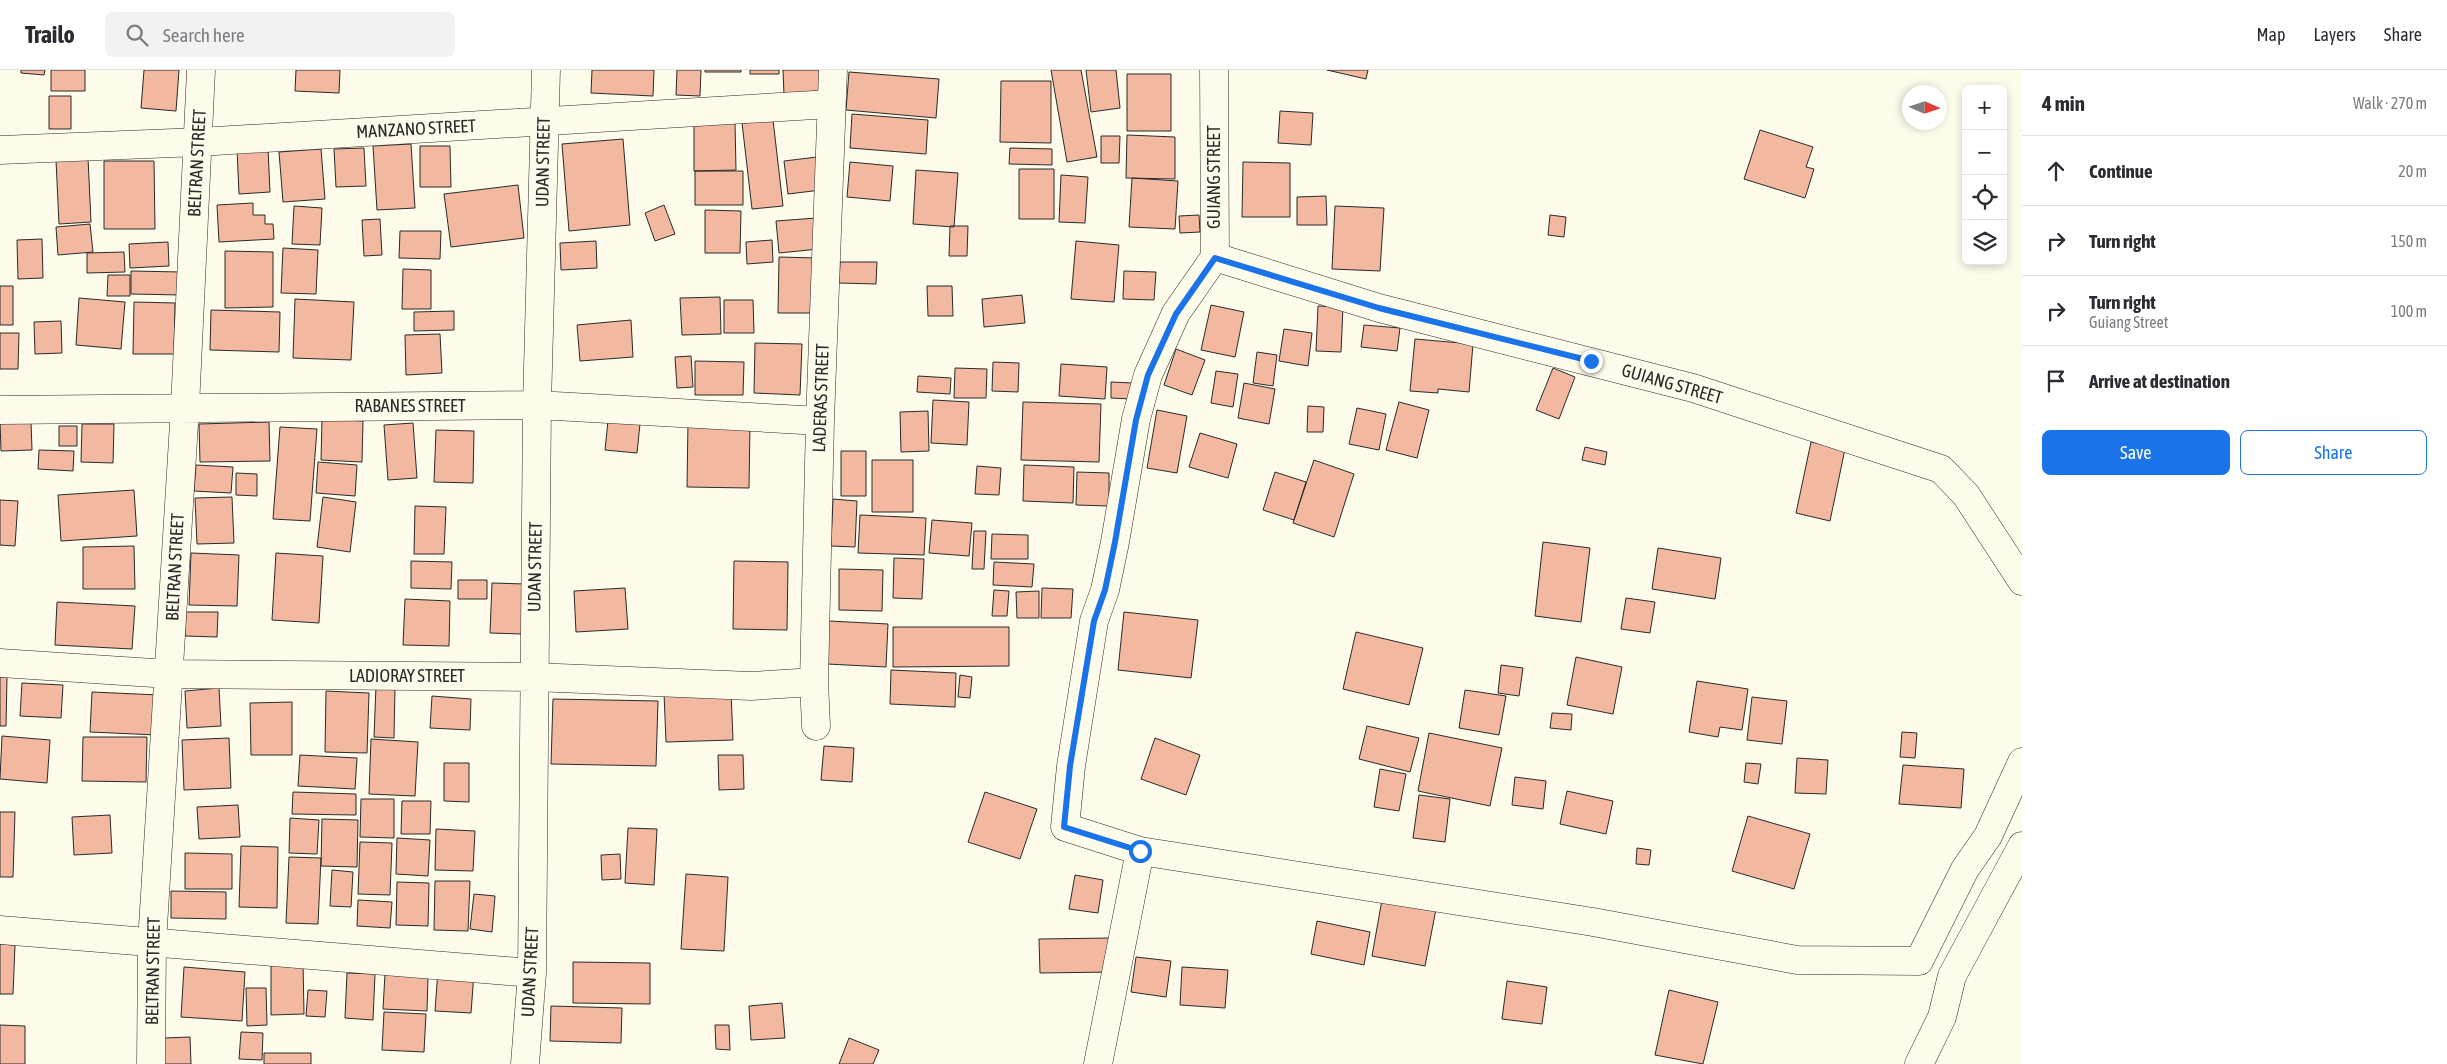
<!DOCTYPE html>
<meta charset="utf-8">
<style>
:root{--surface:#fff;--page:#f2f2f3;--text:#2b2b33;--muted:#7c7c81;--line:#e1e1e2;--accent:#1a73e8}
body{margin:0;font-family:"Asap Condensed",sans-serif;background:var(--page);color:var(--text)}
.controls{position:absolute;right:15px;top:15px;display:grid;overflow:hidden;border-radius:8px;box-shadow:0 2px 8px #0003}
.controls button{width:45px;height:45px;display:grid;place-items:center;padding:0;border:0;border-bottom:1px solid var(--line);background:var(--surface);color:var(--text);font:25px sans-serif}
.compass{position:absolute;left:1902px;top:15px;width:45px;height:45px;border-radius:50%;background:var(--surface);box-shadow:0 2px 8px #0003;rotate:93deg}
.stop{position:absolute;width:15px;height:15px;margin:-11px;border:4px solid #1a73e8;border-radius:50%;background:#fff}
.stop.end{background:#1a73e8;border-color:#fff;box-shadow:0 1px 5px #0008}
.list{margin:0;padding:0;list-style:none}
h2{display:flex;justify-content:space-between;align-items:center;height:65px;margin:0;padding:0 20px;font-size:21px}
h2 small{font-size:16px;font-weight:400;color:var(--muted)}
.list li{display:grid;grid-template-columns:32px 1fr auto;gap:15px;align-items:center;box-sizing:border-box;height:70px;padding:0 20px;border-top:1px solid var(--line)}
.list b{display:block;font-size:19px;white-space:nowrap}
.list p{margin:0;font-size:16px;white-space:nowrap;color:var(--muted)}
.list em{font-size:16px;font-style:normal;color:var(--muted)}
.actions{display:flex;gap:10px;padding:15px 20px}
.actions a{flex:1;padding:11px 0;border:1px solid var(--accent);border-radius:8px;text-align:center;font-size:18px;color:var(--accent)}
.actions .main{background:var(--accent);color:#fff}
.icon{flex:none;width:28px;height:28px;fill:none;stroke:currentColor;stroke-width:2;stroke-linecap:round;stroke-linejoin:round}
.map{position:relative;flex:none;width:2022px;height:994px;overflow:hidden}
header{display:flex;align-items:center;gap:30px;box-sizing:border-box;height:70px;padding:0 25px;background:var(--surface);border-bottom:1px solid var(--line)}
header strong{font-size:24px}
nav{display:flex;gap:28px;margin-inline-start:auto;font-size:18px}
.search{width:350px;height:45px;background:var(--page);display:flex;align-items:center;gap:12px;box-sizing:border-box;padding:0 18px;border-radius:8px;color:var(--muted);font-size:19px}
main{display:flex}
aside{flex:1;background:var(--surface)}
.map>svg:first-child{display:block}
.building{fill:#f2b8a0;stroke:#2b2b2b}
.lines{fill:none;stroke-linecap:round;stroke-linejoin:round}
.minor-casing{stroke:#2b2b2b;stroke-width:29}
.minor{stroke:#fdfbea;stroke-width:28}
.route{stroke:#1a73e8;stroke-width:6}
.labels{text-anchor:middle;stroke-width:4;stroke-linejoin:round;paint-order:stroke}
.street-label{font-size:18px;fill:#2b2b2b;stroke:#fdfbea}
</style>
<header>
<strong>Trailo</strong>
<div class="search"><svg class="icon" aria-label="search" viewBox="0 0 24 24"><circle cx="10" cy="10" r="6"/><path d="M15 15l6 6"/></svg>Search here</div>
<nav><a>Map</a><a>Layers</a><a>Share</a></nav>
</header>
<main>
<div class="map">
<svg width="2022" height="994" viewBox="0 0 2022 994">
<rect width="100%" height="100%" fill="#fdfbea"/>
<path class="building" d="M21,0H45L44,5L21,3Z
M51,0H85V21H51Z
M144,0H179L176,41L141,38Z
M296,0H340L339,23L295,21Z
M592,0H654L653,26L591,23Z
M677,0H701L700,26L676,25Z
M705,0H741V2H705Z
M750,0H779V4H750Z
M783,0H820L821,23L784,25Z
M1051,0H1081L1097,87L1067,92Z
M1086,0H1116L1120,38L1091,42Z
M1327,0H1368L1366,9Z
M849,2L939,9L936,48L846,40Z
M1127,4H1171V61H1127Z
M1001,11H1051V73L1000,72Z
M49,26H71V59H49Z
M1280,41L1313,43L1311,75L1278,73Z
M852,44L928,50L926,84L850,78Z
M773,50L783,136L752,139L742,53Z
M735,53L736,100L694,101V54Z
M1760,60L1813,77L1806,97L1814,99L1805,128L1744,109Z
M1127,65L1175,67V109L1126,108Z
M1101,66H1120L1119,93H1101Z
M623,69L630,155L569,161L562,74Z
M411,74L415,138L377,140L373,76Z
M420,76H450L451,117H420Z
M268,78L270,122L239,124L237,79Z
M364,78L366,116L336,117L334,79Z
M1010,78L1052,79V95L1009,94Z
M321,79L325,129L283,132L279,82Z
M817,87L821,120L788,124L784,91Z
M88,88L91,152L59,154L56,90Z
M104,91H154L155,159H104Z
M850,92L893,96L890,131L847,127Z
M1243,92L1290,93V147H1242Z
M1019,99H1054V149H1019Z
M916,100L958,103L954,157L913,154Z
M695,101H743V135H695Z
M1061,105L1088,107L1085,153L1059,152Z
M1132,108L1178,111L1175,159L1129,157Z
M518,115L524,168L451,177L444,124Z
M1326,126L1327,155H1297V127Z
M253,133V145H265V154H273L274,169L219,172L217,135Z
M664,135L675,164L655,171L645,143Z
M294,136L322,138L320,175L292,174Z
M1335,136L1384,138L1380,201L1332,199Z
M705,140L741,141L740,183H705Z
M1199,145L1200,162L1180,163L1179,146Z
M1550,145L1566,147L1564,167L1548,165Z
M816,148L819,179L779,183L776,151Z
M380,149L382,185L364,186L362,150Z
M90,154L93,182L58,185L56,157Z
M950,156H968L967,186H949Z
M400,161H441L440,189L399,188Z
M42,169L43,208L18,209L17,170Z
M772,170L773,192L747,194L746,172Z
M596,171L597,198L561,200L560,173Z
M1076,171L1119,175L1114,232L1071,229Z
M168,172L169,196L130,198L129,174Z
M283,178L318,180L316,224L281,223Z
M225,181L273,182V237L225,238Z
M124,182L125,202L87,203V183Z
M779,187L817,188L816,243H778Z
M840,192H877L876,214L839,213Z
M403,199L431,200V239H402Z
M131,201L181,202V225L131,224Z
M1124,201L1156,202L1154,230L1123,229Z
M108,205H130V226H107Z
M0,216H13V255H0Z
M927,216H952L953,246H928Z
M1022,225L1025,253L984,257L982,229Z
M720,227L721,264L682,265L680,228Z
M79,228L125,232L121,279L76,275Z
M295,229L354,232L351,290L293,288Z
M724,230H753L754,263H724Z
M134,232L175,233L174,284H133Z
M1211,235L1244,242L1235,287L1201,280Z
M1318,236L1343,237L1341,282L1316,281Z
M211,240L280,242L279,282L210,280Z
M454,241V260L414,261V242Z
M631,250L633,287L580,291L577,255Z
M61,251L62,283L35,284L34,252Z
M1364,255L1400,258L1397,281L1361,277Z
M1284,259L1312,263L1308,296L1279,291Z
M0,263H19L18,299H0Z
M440,264L442,303L406,305L405,265Z
M1415,269L1473,274L1469,322L1438,319V323L1410,321Z
M755,273L802,274L800,325L754,323Z
M1176,279L1205,290L1192,325L1164,315Z
M1257,282L1277,285L1273,316L1253,313Z
M691,286L693,317L677,318L675,287Z
M695,291L744,292L743,325H695Z
M993,292L1019,293L1018,322L992,321Z
M1061,294L1107,297L1105,329L1059,326Z
M955,298L987,299L986,328H954Z
M1553,298L1575,307L1559,349L1536,340Z
M1216,301L1238,304L1233,337L1211,333Z
M918,306L951,308L950,324L917,322Z
M1111,312L1132,313L1131,329L1111,328Z
M1244,313L1275,319L1269,354L1238,348Z
M933,330L969,332L967,375L931,373Z
M1023,332L1101,334L1099,392L1021,390Z
M1399,332L1429,340L1417,388L1386,380Z
M1308,336L1324,337L1323,362H1307Z
M1357,338L1386,344L1379,380L1349,374Z
M1157,340L1187,346L1177,403L1147,398Z
M928,341L929,381L901,382L900,342Z
M322,349L363,351L362,392L321,390Z
M608,351L640,354L637,383L605,380Z
M688,351L750,352L749,418L687,417Z
M0,352H31L32,380L1,381Z
M269,352L270,391L200,392L199,354Z
M413,353L417,408L388,410L384,355Z
M82,354H114L113,393L81,392Z
M59,356H77V376H59Z
M280,357L317,359L310,451L273,449Z
M436,360L474,361L473,413L434,412Z
M1200,363L1237,374L1228,408L1189,397Z
M1811,372L1845,379L1830,451L1796,443Z
M1585,377L1607,382L1605,395L1582,390Z
M39,380L74,381L73,401L38,399Z
M841,381H866V426H841Z
M872,390H913V442H872Z
M1314,390L1354,404L1334,467L1293,453Z
M318,392L357,395L355,426L316,423Z
M196,395L233,397L231,423L194,421Z
M1024,395L1074,397L1073,433L1023,431Z
M977,396L1001,398L999,425L975,424Z
M1077,402L1109,403V436L1076,435Z
M1275,402L1306,412L1294,450L1263,440Z
M236,403L257,404V426L236,425Z
M134,420L137,466L61,471L58,425Z
M232,427L234,473L197,474L195,428Z
M323,427L356,432L350,482L317,477Z
M833,429L857,431L855,477L831,476Z
M0,430L18,431L15,476L0,475Z
M415,436L446,437L444,484H414Z
M860,445L926,448L924,485L858,483Z
M932,450L972,453L969,486L929,483Z
M974,461H986L984,499H972Z
M992,464L1028,465V489H991Z
M1543,472L1590,478L1581,552L1535,546Z
M134,476L135,519H83V477Z
M1658,478L1721,488L1715,529L1652,519Z
M191,483L239,485L237,536L189,535Z
M276,483L323,486L319,553L272,550Z
M894,488L924,489L922,529L893,528Z
M411,491L452,492L451,519L411,518Z
M734,491L788,492L787,560L733,559Z
M994,492L1034,494L1032,517L993,515Z
M839,499L883,500L882,541L839,540Z
M458,510H487V529H458Z
M492,513L525,514L522,564L490,563Z
M625,518L628,559L576,562L574,521Z
M1042,518L1073,519L1071,548H1041Z
M994,520L1009,521L1007,546H992Z
M1039,521V548H1017L1016,522Z
M1626,528L1655,532L1650,563L1621,559Z
M405,529L450,531L449,576L403,575Z
M57,532L135,536L132,579L55,575Z
M186,542H218L217,567L185,566Z
M1124,542L1198,550L1191,608L1118,600Z
M829,551L888,554L886,597L827,594Z
M893,557H1009V596L893,597Z
M1356,562L1423,578L1409,635L1343,619Z
M1576,587L1622,597L1613,644L1567,635Z
M1501,595L1523,598L1519,626L1498,623Z
M891,600L956,603L955,637L890,634Z
M960,605L972,607L970,628L958,627Z
M0,607H7L6,656H0Z
M1697,611L1748,619L1742,660L1720,657L1718,667L1689,662Z
M22,613L63,615L61,648L20,646Z
M376,616L395,617L394,668L374,667Z
M219,618L221,656L187,658L185,621Z
M1465,620L1506,626L1499,665L1459,658Z
M326,621L369,623L367,683L325,682Z
M731,621L733,670L666,672L664,623Z
M92,622L159,625L157,665L90,662Z
M432,626L471,629L470,660L430,658Z
M1752,627L1787,631L1782,674L1747,670Z
M553,629L658,631L656,696L551,694Z
M292,632V685H251L250,633Z
M1552,643L1572,644L1571,660L1550,658Z
M1367,656L1419,668L1410,702L1359,689Z
M1902,662L1917,663L1915,688L1900,687Z
M1429,663L1502,678L1490,736L1418,721Z
M2,666L50,670L47,713L0,709Z
M83,667H147L146,712L82,711Z
M229,668L231,718L184,720L182,670Z
M1155,668L1200,685L1186,725L1141,709Z
M371,669L418,672L415,726L369,724Z
M824,676L854,678L852,712L821,710Z
M300,685L357,688L355,719L298,716Z
M718,685H743L744,719L719,720Z
M1797,688L1828,690L1826,724L1795,723Z
M444,693H469V732L444,731Z
M1746,693L1761,694L1758,714L1744,712Z
M1903,695L1964,699L1961,738L1899,734Z
M1380,699L1406,704L1399,741L1374,737Z
M1515,707L1546,711L1543,739L1512,735Z
M1567,721L1613,731L1606,764L1560,754Z
M293,722L356,724V745L292,744Z
M985,722L1037,739L1020,789L968,772Z
M1419,725L1450,729L1445,772L1413,768Z
M361,729H394V768L360,767Z
M402,731H431L430,764H401Z
M238,735L240,767L199,769L197,737Z
M0,742H15L13,807H0Z
M110,745L112,783L74,785L72,747Z
M1748,746L1810,764L1794,819L1732,801Z
M290,748L319,750L317,784L289,783Z
M322,749L358,750L357,797L321,796Z
M628,758L657,759L654,815L625,813Z
M436,759L475,761L473,801L435,800Z
M397,768L430,770L428,806L396,804Z
M360,772L392,773L390,825L358,824Z
M241,776L278,777L277,838L239,837Z
M1637,778L1651,780L1649,795L1636,794Z
M185,783L232,784V819H185Z
M620,784L621,809L602,810L601,785Z
M289,787L321,788L318,854L286,853Z
M332,800L353,802L351,837L330,836Z
M686,804L728,807L724,881L681,879Z
M1075,805L1103,810L1098,843L1069,839Z
M435,811H470L468,861L434,860Z
M397,812L429,813L428,856L396,855Z
M171,821L226,822V849L171,848Z
M474,824L495,826L492,862L470,859Z
M1383,824L1437,834L1425,896L1372,886Z
M358,830L392,832L390,858L357,856Z
M1317,851L1370,862L1364,895L1311,884Z
M1111,868L1112,902L1040,903L1039,869Z
M0,874L15,875L13,924H0Z
M1136,887L1171,891L1166,927L1131,922Z
M573,892L650,893V934L573,933Z
M271,893H303L304,944L271,945Z
M184,897L245,902L242,951L181,947Z
M1182,897L1228,900L1225,938L1180,935Z
M438,900L474,903L471,943L435,941Z
M347,903L375,904L373,950L345,948Z
M385,904L428,906L427,941L383,939Z
M1507,911L1547,917L1542,954L1502,949Z
M246,918H266L267,955L247,956Z
M308,920L327,921L325,947L306,946Z
M1669,920L1718,932L1703,994L1655,985Z
M782,933L785,968L751,970L749,936Z
M551,936L622,938L621,973L550,971Z
M384,942L426,944L424,982L382,980Z
M0,955L25,956V994H0Z
M715,955H729L730,980L716,979Z
M241,962L263,963L262,990L239,989Z
M190,967L191,994H163V968Z
M849,968L879,980L873,994H839Z
M264,983H311V994H264Z"/>
<g class="lines">
<g class="minor-casing">
<path id="minor" d="M1214,0L1215,187L1379,238L1693,318L1941,399L1966,425L2022,511
M0,80L199,72L831,34
M1215,187L1176,243L1148,305L1136,349L1115,472L1105,520L1094,551L1071,696L1065,757L1140,781L1593,852L1797,890L1919,891L1965,799L1988,766L2022,692
M0,340L537,335L820,351
M0,593L169,604L534,607L751,616L814,612
M816,656L814,612L820,351L833,0
M0,860L532,903
M151,994L152,873L185,337L201,0
M525,994L532,903L537,335L546,0
M1098,994L1140,781
M1919,994L1942,947L1952,906L2022,776"/>
</g>
<use href="#minor" class="minor"/>
</g>
<g class="lines">
<path class="route" d="M1140,781L1064,757L1070,696L1094,551L1105,520L1115,472L1136,350L1148,305L1176,244L1215,188L1379,238L1591,291"/>
</g>
<g class="labels">
<g class="street-label">
<text transform="translate(416 59) rotate(-3)" y="6">MANZANO STREET</text>
<text transform="translate(543 92) rotate(-89)" y="6">UDAN STREET</text>
<text transform="translate(197 93) rotate(-87)" y="6">BELTRAN STREET</text>
<text transform="translate(1214 107) rotate(-90)" y="6">GUIANG STREET</text>
<text transform="translate(1672 314) rotate(16)" y="6">GUIANG STREET</text>
<text transform="translate(821 328) rotate(-88)" y="6">LADERAS STREET</text>
<text x="410" y="342">RABANES STREET</text>
<text transform="translate(175 497) rotate(-87)" y="6">BELTRAN STREET</text>
<text transform="translate(535 497) rotate(-89)" y="6">UDAN STREET</text>
<text x="407" y="612">LADIORAY STREET</text>
<text transform="translate(153 901) rotate(-89)" y="6">BELTRAN STREET</text>
<text transform="translate(530 902) rotate(-87)" y="6">UDAN STREET</text>
</g>
</g>
</svg>
<div class="controls">
<button>+</button>
<button>−</button>
<button><svg class="icon" aria-label="locate" viewBox="0 0 24 24"><circle cx="12" cy="12" r="6"/><path d="M12 2v4M12 18v4M2 12h4M18 12h4"/></svg></button>
<button><svg class="icon" aria-label="layers" viewBox="0 0 24 24"><path d="M12 4l9 5-9 5-9-5zM3 14l9 5 9-5"/></svg></button>
</div>
<svg class="compass" viewBox="-18 -18 36 36"><path d="M0-13l5 13h-10z" fill="#e53935"/><path d="M0 13l5-13h-10z" fill="#7c7c81"/></svg>
<div class="stop" style="left:1140px;top:781px"></div>
<div class="stop end" style="left:1591px;top:291px"></div>
</div>
<aside>
<h2>4 min<small>Walk · 270 m</small></h2>
<ul class="list">
<li><svg class="icon" aria-label="ahead" viewBox="0 0 24 24"><path d="M12 20V5M6 11l6-6 6 6"/></svg><div><b>Continue</b></div><em>20 m</em></li>
<li><svg class="icon" aria-label="right" viewBox="0 0 24 24"><path d="M7 20v-9h11M14 6l5 5-5 5"/></svg><div><b>Turn right</b></div><em>150 m</em></li>
<li><svg class="icon" aria-label="right" viewBox="0 0 24 24"><path d="M7 20v-9h11M14 6l5 5-5 5"/></svg><div><b>Turn right</b><p>Guiang Street</p></div><em>100 m</em></li>
<li><svg class="icon" aria-label="arrive" viewBox="0 0 24 24"><path d="M6 21V4h12l-3 4 3 4H6"/></svg><div><b>Arrive at destination</b></div></li>
</ul>
<div class="actions"><a class="main">Save</a><a>Share</a></div>
</aside>
</main>
